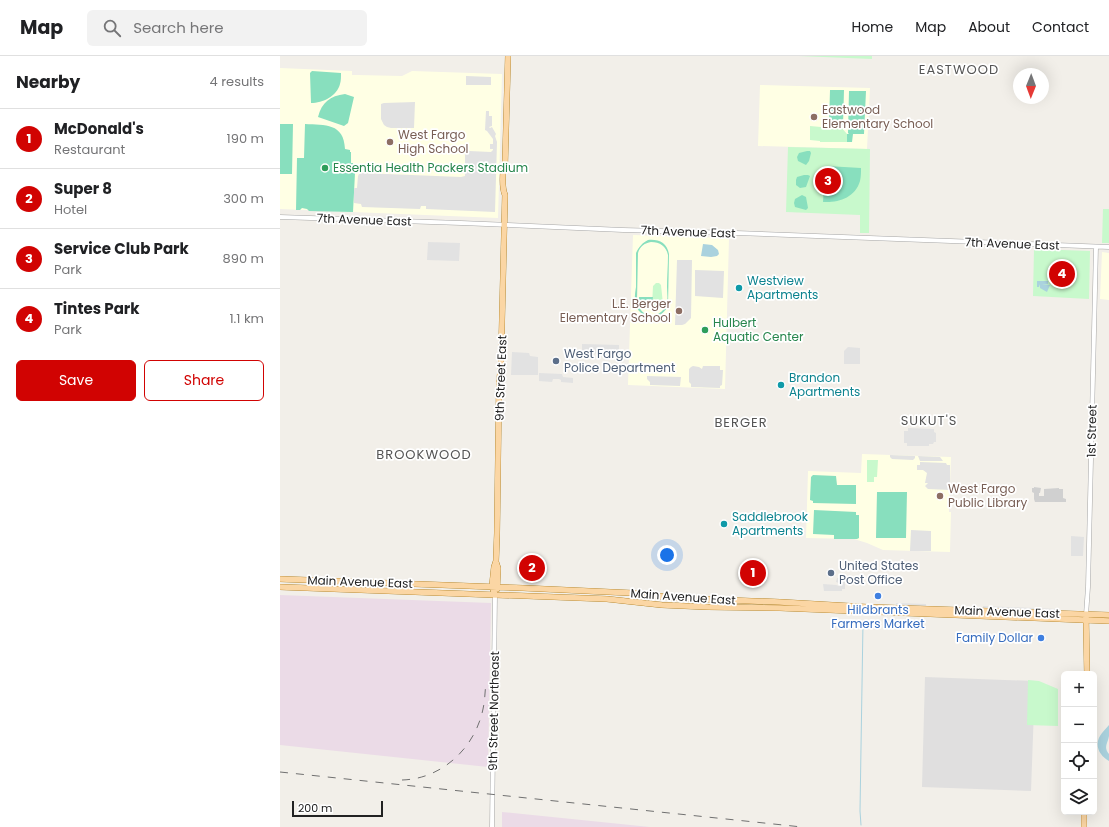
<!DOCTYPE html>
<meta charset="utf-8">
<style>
:root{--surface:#fff;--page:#f2f2f2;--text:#202124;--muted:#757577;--line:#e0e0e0;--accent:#d10302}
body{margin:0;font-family:Poppins,sans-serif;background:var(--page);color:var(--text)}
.controls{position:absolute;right:12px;bottom:12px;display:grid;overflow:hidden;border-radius:6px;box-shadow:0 4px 16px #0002}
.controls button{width:36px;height:36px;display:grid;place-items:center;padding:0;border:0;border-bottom:1px solid var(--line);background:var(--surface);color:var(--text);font:20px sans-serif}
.compass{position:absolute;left:733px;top:12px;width:36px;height:36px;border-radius:50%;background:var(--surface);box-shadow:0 4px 16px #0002;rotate:181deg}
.scale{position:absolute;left:12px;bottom:10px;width:91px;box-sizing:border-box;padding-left:4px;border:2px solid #222;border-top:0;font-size:11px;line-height:14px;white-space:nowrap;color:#222;-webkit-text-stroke:3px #fff;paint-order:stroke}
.you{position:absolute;left:387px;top:499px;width:14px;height:14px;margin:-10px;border:3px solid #fff;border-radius:50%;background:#1a73e8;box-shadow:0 0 0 6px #1a73e833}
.badge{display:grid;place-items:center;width:26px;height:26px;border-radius:50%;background:var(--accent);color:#fff;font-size:13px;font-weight:700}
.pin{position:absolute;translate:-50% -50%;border:2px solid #fff;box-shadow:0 1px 4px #0006}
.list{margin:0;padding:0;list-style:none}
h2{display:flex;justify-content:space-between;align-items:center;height:52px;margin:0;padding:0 16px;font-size:17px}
h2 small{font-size:13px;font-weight:400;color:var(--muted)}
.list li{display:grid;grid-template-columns:26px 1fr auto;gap:12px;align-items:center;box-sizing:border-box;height:60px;padding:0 16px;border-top:1px solid var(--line)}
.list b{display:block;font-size:15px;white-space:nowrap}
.list p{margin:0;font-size:13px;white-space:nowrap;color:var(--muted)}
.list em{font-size:13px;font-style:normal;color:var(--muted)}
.actions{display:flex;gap:8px;padding:12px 16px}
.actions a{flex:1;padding:9px 0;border:1px solid var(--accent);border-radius:6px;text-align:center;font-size:14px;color:var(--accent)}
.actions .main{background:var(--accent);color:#fff}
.icon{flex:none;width:22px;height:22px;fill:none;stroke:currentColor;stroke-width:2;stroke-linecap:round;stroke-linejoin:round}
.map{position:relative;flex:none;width:829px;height:771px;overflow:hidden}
header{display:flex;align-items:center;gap:24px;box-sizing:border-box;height:56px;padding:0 20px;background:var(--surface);border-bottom:1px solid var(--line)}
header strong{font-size:19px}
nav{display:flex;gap:22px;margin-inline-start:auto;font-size:14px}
.search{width:280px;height:36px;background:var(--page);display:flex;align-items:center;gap:10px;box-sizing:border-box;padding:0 14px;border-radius:6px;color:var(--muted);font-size:15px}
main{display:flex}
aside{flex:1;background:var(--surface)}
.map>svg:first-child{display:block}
.residential{fill:#e0dfdf}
.industrial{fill:#ebdbe7}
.education{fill:#ffffe4}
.religious{fill:#d0d0d0}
.park{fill:#c8f9cc}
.pitch{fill:#88dfbe;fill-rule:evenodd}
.parking{fill:#e2e2e2}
.water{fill:#aad2de}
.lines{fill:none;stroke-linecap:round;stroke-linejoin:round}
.stream{stroke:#aad2de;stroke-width:1}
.minor-casing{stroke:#a6a6a6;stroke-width:5}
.major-casing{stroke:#9e6b01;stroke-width:6}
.minor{stroke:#fff;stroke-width:4}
.major{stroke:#fbd6a4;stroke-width:5.5}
.rail{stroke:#707070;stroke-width:1;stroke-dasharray:8 8;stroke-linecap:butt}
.education-dot{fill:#8d6e63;stroke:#fff;stroke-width:1.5}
.leisure-dot{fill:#2e9e5b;stroke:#fff;stroke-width:1.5}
.culture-dot{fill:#0f9aa8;stroke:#fff;stroke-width:1.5}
.service-dot{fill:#5c6f8a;stroke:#fff;stroke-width:1.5}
.shop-dot{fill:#3f7fe0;stroke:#fff;stroke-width:1.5}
.labels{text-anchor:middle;stroke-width:3.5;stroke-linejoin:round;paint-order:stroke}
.education-label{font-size:12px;fill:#785e54;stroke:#fff;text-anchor:start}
.leisure-label{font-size:12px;fill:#27864d;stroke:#fff;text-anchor:start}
.street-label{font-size:12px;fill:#222;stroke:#fff}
.culture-label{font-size:12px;fill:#0d838f;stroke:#fff;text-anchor:start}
.service-label{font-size:12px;fill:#4e5e75;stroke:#fff;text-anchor:start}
.shop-label{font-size:12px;fill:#366cbe;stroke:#fff}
.neighbourhood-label{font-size:13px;letter-spacing:1px;fill:#555;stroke:#fff}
</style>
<header>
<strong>Map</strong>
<div class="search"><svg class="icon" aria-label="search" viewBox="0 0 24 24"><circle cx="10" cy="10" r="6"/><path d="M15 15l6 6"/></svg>Search here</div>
<nav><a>Home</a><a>Map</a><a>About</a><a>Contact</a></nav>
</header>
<main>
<aside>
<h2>Nearby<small>4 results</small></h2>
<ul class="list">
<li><span class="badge">1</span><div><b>McDonald's</b><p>Restaurant</p></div><em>190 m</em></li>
<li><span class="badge">2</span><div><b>Super 8</b><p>Hotel</p></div><em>300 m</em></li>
<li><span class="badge">3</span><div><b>Service Club Park</b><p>Park</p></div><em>890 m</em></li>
<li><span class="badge">4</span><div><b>Tintes Park</b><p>Park</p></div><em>1.1 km</em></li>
</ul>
<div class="actions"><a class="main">Save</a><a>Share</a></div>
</aside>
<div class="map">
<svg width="829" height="771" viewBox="0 0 829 771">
<rect width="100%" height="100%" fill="#f2efe9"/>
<path class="residential" d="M645,621L755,625L751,735L642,731Z"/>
<path class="industrial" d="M0,539L211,547L208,711L0,689Z
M222,756L370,771H222Z"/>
<path class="education" d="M0,12L72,15V19H77L122,20L132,15L222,18L218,162L0,153Z
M480,29L590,32L587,93L478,90Z
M353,179L449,182L445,333L348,329Z
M822,196L829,197V244L820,243Z
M582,398L671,401L669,456H671L670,496L603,494L587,487L574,483L526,482L528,415L581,417Z"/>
<path class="religious" d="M754,431L761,432L760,437H759V440H764V433L779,432V433H783V442L786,443V446H755L754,443V437L752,436V432H754Z"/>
<path class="park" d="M519,0H592V3Z
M530,70L541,71V72L544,70L561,71L567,78V86H540V85L530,84Z
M508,91L590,93L589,177H580V159L506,156Z
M823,153H829V187H822Z
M754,193L810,195L809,243L753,240Z
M376,227H379L381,229L383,248L380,252L375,253L373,252L372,250L373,230Z
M587,404H598L597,421H594V426H587Z
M748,624L759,625L778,633V670L747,669Z"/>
<path class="pitch" d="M32,15L61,17C61,21 61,25 60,28C57,40 43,47 31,47L30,17Z
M550,34H564L563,69H549Z
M569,35H586L584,78H573L572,86H567V78H569L568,77Z
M65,38L74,41L68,67L64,70L38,61C42,46 50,40 65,38Z
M0,68H13L12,118H0Z
M25,68C45,69 64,67 65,93L70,94V96H71V107H73L72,116L75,117L73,156L29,155L27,153L22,152L20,154H16L17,102H24Z
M527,95H530L531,97L529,105L526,109L518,105L517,101L519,97Z
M547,110L581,112C581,116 581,121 580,125C575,142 558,147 543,146L545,113Z
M524,119H528L530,120L526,131L520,132L516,129V124L517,121Z
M522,139L526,141L528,152L526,154L515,151L514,147L515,143Z
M368,184C379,183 387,187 389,198L388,250C385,256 380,260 373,261C366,262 359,257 356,250C354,244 355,237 356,231C356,220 356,208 356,197C359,191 362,187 368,184ZM371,186C380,186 386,190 388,199C388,210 387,220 387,231C387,236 388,241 387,246C385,255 377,261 368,259C361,257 359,251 357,245L358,197C360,190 365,187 371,186Z
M359,241H373L372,250L359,249Z
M533,419L556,420L557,429H576V448L533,447V445L530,444L531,421Z
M597,436H627L626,482H596Z
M534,454L576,456V459H579V482L577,483H554V479L533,478Z"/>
<path class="parking" d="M186,20L211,21V29H186Z
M135,46L134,72H111L107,71L104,69L101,63V48L104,47Z
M206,55H209V60H212V70L209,71L210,72L212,71L216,78L215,80L217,86L215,156L146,153V150H141L140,153L82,151L81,148L74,147V132H77L78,120L79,118L81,117L181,121L185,120V98L187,95H189L211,96L213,94V93H210V88H213V83L207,75L205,74Z
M148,186L180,187L179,205L147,204Z
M397,204H412L411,262L405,268L402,269H395Z
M415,214L444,215L443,242L415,240Z
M302,288L339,289V296L334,295L333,298L302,297Z
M568,291L580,292V308H564V295Z
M232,296L249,297L250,300L258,301V319H231Z
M413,310L419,311L422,313L423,310H440V314H443L442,329L440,330V332L411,331V328L409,326V313L411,311Z
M259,317L282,318L283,321L293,322V327L281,326V324L279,323H273L272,326L259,325Z
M367,320L401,321L400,330L370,329V326L367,323Z
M628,372L654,373V376L656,377V386H654L653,388H649V390H627V387H624V375H628Z
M610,399L635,400V402L633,404L612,403L610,401Z
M638,400L660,401L663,405H640Z
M640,406L666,407L667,409H670V434L648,433L645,430L648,427H645L647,417L643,414H637V409H640Z
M631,474L651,475V495H630Z
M791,480L804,481L803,500H791Z
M557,522H565V533H562V535H544L543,528L556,529L559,530V527L556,526Z
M616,547L646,548V550L616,549Z
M703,550L777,553V555L703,552Z"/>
<path class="water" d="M423,188L432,189L438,194L439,198L437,200L431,201L421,200Z
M757,225H768V228H762L770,229L767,236L760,232V228L759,231H757Z
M829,669C829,673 829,676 829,680C828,687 823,691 829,698V705C820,700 814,690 820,680C822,676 826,673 829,669Z"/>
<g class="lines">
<path class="stream" d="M581,769L580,755L583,567"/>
<g class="minor-casing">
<path id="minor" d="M0,161L181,167L343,174L456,177L829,191
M806,559L808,531L816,191
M212,771L215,539"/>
</g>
<g class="major-casing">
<path id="major" d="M216,506L218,512L217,533
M0,523L243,532L352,537L396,542L500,546L587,551L829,559
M0,531L327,543L382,549L428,551L500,552L829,565
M215,539L212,530L214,511L216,505L217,477L219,330L221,306L225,139C222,132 222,115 225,109L228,0
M806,561L807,618
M804,771V756"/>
</g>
<use href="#minor" class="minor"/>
<use href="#major" class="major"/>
<path class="rail" d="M0,716L522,771
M122,724C162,723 195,692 203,653C205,644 205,635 206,626"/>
</g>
<g class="education-dot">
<circle cx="534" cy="61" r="4"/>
<circle cx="110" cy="86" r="4"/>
<circle cx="399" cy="255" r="4"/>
<circle cx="660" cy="440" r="4"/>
</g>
<g class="leisure-dot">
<circle cx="45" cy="112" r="4"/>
<circle cx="425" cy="274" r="4"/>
</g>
<g class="culture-dot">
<circle cx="459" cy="232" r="4"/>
<circle cx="501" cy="329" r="4"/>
<circle cx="444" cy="468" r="4"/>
</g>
<g class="service-dot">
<circle cx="276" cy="305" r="4"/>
<circle cx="551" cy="517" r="4"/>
</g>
<g class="shop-dot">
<circle cx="598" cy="540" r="4"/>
<circle cx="761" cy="582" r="4"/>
</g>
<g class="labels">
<g class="education-label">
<text x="542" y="58">Eastwood<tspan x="542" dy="14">Elementary School</tspan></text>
<text x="118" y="83">West Fargo<tspan x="118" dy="14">High School</tspan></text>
<text x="391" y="252" text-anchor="end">L.E. Berger<tspan x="391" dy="14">Elementary School</tspan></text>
<text x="668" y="437">West Fargo<tspan x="668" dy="14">Public Library</tspan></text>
</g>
<g class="leisure-label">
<text x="53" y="116">Essentia Health Packers Stadium</text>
<text x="433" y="271">Hulbert<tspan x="433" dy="14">Aquatic Center</tspan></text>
</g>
<g class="street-label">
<text transform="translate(84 164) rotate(2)" y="4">7th Avenue East</text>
<text transform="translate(408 176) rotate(2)" y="4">7th Avenue East</text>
<text transform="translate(732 188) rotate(2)" y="4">7th Avenue East</text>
<text transform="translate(221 322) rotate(-88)" y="4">9th Street East</text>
<text transform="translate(812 375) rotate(-89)" y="4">1st Street</text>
<text transform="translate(80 526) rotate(2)" y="4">Main Avenue East</text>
<text transform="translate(403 541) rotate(4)" y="4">Main Avenue East</text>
<text transform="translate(727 556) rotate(2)" y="4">Main Avenue East</text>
<text transform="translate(214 655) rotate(-89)" y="4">9th Street Northeast</text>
</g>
<g class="culture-label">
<text x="467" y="229">Westview<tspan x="467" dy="14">Apartments</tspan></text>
<text x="509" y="326">Brandon<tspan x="509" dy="14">Apartments</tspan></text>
<text x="452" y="465">Saddlebrook<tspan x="452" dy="14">Apartments</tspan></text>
</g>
<g class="service-label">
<text x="284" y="302">West Fargo<tspan x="284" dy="14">Police Department</tspan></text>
<text x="559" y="514">United States<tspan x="559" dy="14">Post Office</tspan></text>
</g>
<g class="shop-label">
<text x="598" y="558">Hildbrants<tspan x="598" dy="14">Farmers Market</tspan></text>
<text x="753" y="586" text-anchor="end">Family Dollar</text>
</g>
<g class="neighbourhood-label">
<text x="679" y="18">EASTWOOD</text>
<text x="649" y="369">SUKUT'S</text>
<text x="461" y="371">BERGER</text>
<text x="144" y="403">BROOKWOOD</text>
</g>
</g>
</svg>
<div class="controls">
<button>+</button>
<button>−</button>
<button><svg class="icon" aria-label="locate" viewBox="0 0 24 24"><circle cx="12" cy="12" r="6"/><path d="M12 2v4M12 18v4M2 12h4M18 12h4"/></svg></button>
<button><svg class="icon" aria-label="layers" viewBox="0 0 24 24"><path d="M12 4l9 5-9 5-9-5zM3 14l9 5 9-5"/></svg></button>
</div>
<svg class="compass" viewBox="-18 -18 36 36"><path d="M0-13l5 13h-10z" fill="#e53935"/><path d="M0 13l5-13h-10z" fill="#757577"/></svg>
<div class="scale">200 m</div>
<div class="you"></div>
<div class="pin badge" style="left:473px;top:517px">1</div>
<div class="pin badge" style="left:252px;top:512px">2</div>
<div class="pin badge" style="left:548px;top:125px">3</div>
<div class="pin badge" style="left:782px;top:218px">4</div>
</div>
</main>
